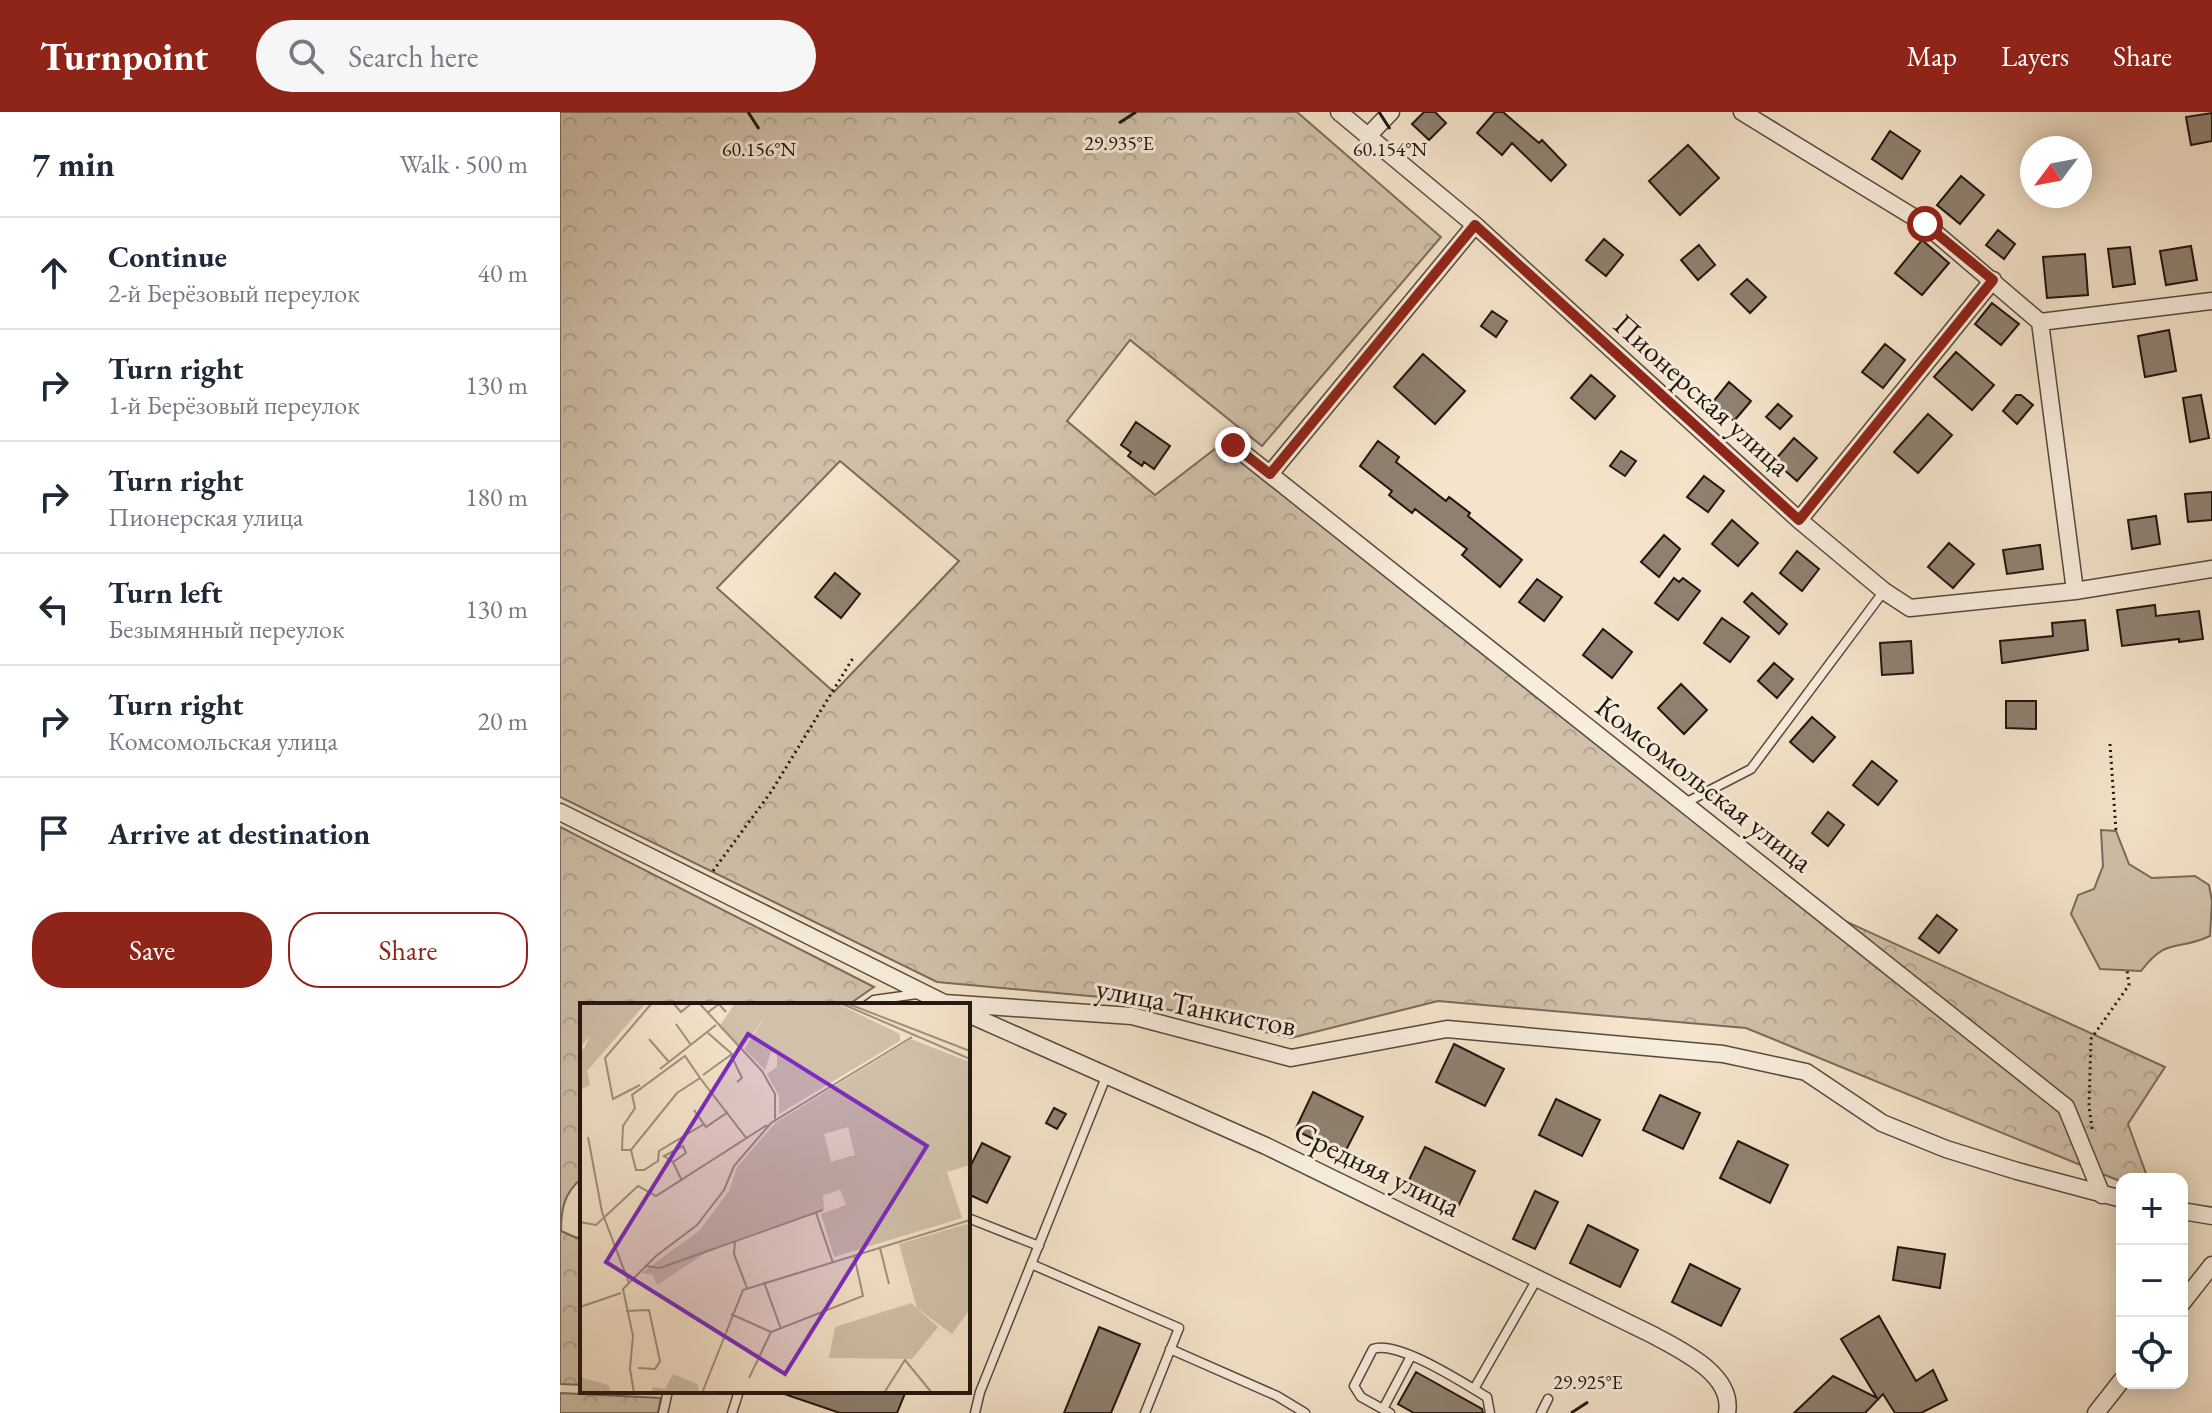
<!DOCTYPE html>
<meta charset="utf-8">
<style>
:root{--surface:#fff;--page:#f6f6f7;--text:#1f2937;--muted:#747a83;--line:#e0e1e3;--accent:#8f2418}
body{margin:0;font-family:"EB Garamond",serif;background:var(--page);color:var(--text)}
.controls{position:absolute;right:24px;bottom:24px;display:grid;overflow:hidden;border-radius:16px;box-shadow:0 4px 20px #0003}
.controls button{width:72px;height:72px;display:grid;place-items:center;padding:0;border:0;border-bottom:2px solid var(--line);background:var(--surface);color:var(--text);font:40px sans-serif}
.compass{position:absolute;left:1460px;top:24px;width:72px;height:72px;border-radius:50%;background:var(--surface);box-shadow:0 4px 20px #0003;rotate:238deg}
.stop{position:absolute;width:24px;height:24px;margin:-18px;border:6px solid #8f2418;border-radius:50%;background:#fff}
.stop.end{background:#8f2418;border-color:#fff;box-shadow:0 2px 8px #0008}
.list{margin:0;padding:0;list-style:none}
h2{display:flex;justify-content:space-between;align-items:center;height:104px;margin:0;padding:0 32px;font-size:34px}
h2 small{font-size:26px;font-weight:400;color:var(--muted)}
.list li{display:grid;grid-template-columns:52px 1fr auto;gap:24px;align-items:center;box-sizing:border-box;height:112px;padding:0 32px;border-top:2px solid var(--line)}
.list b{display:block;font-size:30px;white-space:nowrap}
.list p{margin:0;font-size:26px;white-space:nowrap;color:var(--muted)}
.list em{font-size:26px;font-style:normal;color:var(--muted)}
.actions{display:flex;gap:16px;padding:24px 32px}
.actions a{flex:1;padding:18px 0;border:2px solid var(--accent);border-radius:32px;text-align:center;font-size:28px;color:var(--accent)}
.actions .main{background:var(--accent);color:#fff}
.icon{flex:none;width:44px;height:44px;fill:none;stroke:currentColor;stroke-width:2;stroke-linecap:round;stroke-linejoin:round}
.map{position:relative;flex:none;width:1652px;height:1301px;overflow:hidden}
header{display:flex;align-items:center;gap:48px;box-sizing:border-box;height:112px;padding:0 40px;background:var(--accent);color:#fff}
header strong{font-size:38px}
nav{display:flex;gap:44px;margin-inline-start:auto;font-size:28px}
.search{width:560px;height:72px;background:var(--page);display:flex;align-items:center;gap:20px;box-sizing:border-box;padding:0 28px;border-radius:44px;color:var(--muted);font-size:30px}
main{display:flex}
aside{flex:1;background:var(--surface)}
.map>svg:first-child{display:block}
.forest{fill:url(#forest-crowns);stroke:#796b5d;stroke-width:2;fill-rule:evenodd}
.park{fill:#d1c1ab;stroke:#796b5d;stroke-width:2}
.building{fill:#8f8171;stroke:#21150f;stroke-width:2}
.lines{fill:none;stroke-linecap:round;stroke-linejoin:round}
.lane-casing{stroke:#56493e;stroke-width:11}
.street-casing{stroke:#56493e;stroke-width:19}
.path{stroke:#21150f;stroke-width:3;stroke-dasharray:2 4;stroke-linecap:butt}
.lane{stroke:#f8eddd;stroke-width:8}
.street{stroke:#f8eddd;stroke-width:16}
.route{stroke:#8f2418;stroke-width:10}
.ticks{fill:none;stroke:#21150f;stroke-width:3}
.labels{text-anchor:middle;stroke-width:6;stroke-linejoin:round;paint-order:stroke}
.street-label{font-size:30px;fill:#21150f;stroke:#f8eddd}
.inset-road{fill:none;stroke:#a09180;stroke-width:2}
.view{fill:#7b2cbf;fill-opacity:0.15;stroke:#7b2cbf;stroke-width:4}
.inset-edge{fill:none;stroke:#21150f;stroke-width:4}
.ticks-label{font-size:20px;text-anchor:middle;fill:#21150f;stroke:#f8eddd;stroke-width:6;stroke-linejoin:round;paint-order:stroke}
</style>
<header>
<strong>Turnpoint</strong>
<div class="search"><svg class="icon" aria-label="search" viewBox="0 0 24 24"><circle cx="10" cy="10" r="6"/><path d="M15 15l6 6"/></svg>Search here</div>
<nav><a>Map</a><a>Layers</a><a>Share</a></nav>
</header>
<main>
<aside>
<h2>7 min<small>Walk · 500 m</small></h2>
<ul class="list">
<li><svg class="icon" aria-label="ahead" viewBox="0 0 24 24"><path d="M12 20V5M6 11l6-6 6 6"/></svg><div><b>Continue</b><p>2-й Берёзовый переулок</p></div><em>40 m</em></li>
<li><svg class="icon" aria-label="right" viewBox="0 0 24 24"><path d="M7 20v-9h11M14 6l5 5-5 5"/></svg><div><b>Turn right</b><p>1-й Берёзовый переулок</p></div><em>130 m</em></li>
<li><svg class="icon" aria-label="right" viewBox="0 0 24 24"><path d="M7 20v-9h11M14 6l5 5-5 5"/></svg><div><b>Turn right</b><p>Пионерская улица</p></div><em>180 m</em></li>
<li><svg class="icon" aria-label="left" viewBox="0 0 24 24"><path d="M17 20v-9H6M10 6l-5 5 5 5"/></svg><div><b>Turn left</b><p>Безымянный переулок</p></div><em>130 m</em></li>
<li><svg class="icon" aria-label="right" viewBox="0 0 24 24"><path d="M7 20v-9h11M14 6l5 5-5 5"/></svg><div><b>Turn right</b><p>Комсомольская улица</p></div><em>20 m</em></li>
<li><svg class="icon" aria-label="arrive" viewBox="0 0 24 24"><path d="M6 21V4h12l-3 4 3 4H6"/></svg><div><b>Arrive at destination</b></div></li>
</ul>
<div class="actions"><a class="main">Save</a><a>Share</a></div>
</aside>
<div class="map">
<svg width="1652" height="1301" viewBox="0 0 1652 1301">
<defs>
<pattern id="forest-crowns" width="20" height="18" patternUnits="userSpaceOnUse" patternTransform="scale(2)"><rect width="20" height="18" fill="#d1c1ab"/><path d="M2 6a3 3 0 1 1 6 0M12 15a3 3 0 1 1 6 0" fill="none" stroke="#b3a592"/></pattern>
</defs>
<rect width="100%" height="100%" fill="#f5e4cb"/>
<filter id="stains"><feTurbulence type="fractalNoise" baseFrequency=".0025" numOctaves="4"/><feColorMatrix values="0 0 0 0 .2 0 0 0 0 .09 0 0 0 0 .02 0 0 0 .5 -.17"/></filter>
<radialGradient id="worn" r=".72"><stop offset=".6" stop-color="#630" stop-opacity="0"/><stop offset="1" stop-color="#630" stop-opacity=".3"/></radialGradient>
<path class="forest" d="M0,0H737L881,125L702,334L570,228L507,309L595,383L660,333L1230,784L1605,955L1568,1012L1588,1067H1562V1070L1186,916L878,889L731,926L562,887L377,870L0,685ZM280,349L399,449L274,580L157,476Z
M0,715L314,875L288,893H22V1066C4,1081 1,1097 1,1119L17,1126L22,1122V1273L0,1272Z
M0,1281L101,1286L98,1301H0Z"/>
<path class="park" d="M1541,718L1556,719L1569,752L1592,766L1635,764L1649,773L1652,789L1650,824C1616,840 1608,824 1581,859L1540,857L1511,802L1518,783L1534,777L1543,754Z"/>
<path class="building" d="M864,0H875L886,11L869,28L852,12Z
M935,0H943L979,31L982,28L1006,53L991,69L952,31L942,43L917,21Z
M1652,1V29L1631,33L1626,5Z
M1330,19L1360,39L1342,67L1312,47Z
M1128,33L1159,66L1120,103L1089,69Z
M1401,64L1424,83L1400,112L1377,93Z
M1438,118L1455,132L1444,147L1426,133Z
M1044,127L1063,143L1046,164L1026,148Z
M1362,128L1389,151L1362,183L1335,161Z
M1139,133L1155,153L1138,168L1121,148Z
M1631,134L1637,168L1606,173L1600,139Z
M1570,135L1575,172L1553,175L1548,137Z
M1525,142L1528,183L1487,186L1483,145Z
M1187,167L1206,185L1190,201L1171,182Z
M1432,191L1459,212L1441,233L1415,212Z
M932,199L947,209L936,225L921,214Z
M1609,218L1616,259L1585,265L1578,224Z
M1325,232L1345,248L1323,276L1302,260Z
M1396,240L1434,273L1412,298L1374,265Z
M863,242L905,279L875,312L834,275Z
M1031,263L1055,284L1035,307L1011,286Z
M1169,270L1191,289L1174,309L1152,291Z
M1456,283H1461L1473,293L1457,312L1443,299Z
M1641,283L1649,326L1630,330L1623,286Z
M1218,292L1232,304L1220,317L1206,305Z
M1368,302L1392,323L1358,361L1334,340Z
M576,310L610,334L594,357L584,350L582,354L568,344L571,340L561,333Z
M1234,326L1257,346L1237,369L1214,349Z
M818,329L839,345L836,350L886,389L889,385L910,401L908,404L962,448L940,475L902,443L907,437L855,397L852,401L829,383L832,379L800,354Z
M1061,339L1076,349L1065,364L1050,354Z
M1144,364L1164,379L1148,400L1127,385Z
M1652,380V408L1628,410L1625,382Z
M1596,404L1600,432L1572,437L1568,408Z
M1172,408L1198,431L1178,454L1152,432Z
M1104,423L1120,437L1099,465L1081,450Z
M1389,431L1414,452L1393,476L1368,455Z
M1480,433L1483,457L1447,462L1443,438Z
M1237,439L1259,457L1242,479L1220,461Z
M275,461L300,482L281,506L255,485Z
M1114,466L1119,470L1123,466L1140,479L1118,508L1095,491Z
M977,467L1002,485L984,509L959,490Z
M1192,481L1227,512L1219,522L1184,490Z
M1595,493L1596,504L1639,499L1643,527L1619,530V527L1562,534L1557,498Z
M1162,506L1189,525L1170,550L1144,531Z
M1525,508L1528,538L1442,551L1440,529L1493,524L1492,511Z
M1043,517L1072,540L1052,566L1023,543Z
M1351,529L1353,561L1322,563L1320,531Z
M1214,551L1233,567L1217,586L1198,569Z
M1121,572L1147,598L1124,622L1098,596Z
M1446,589H1476V617L1446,616Z
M1252,605L1275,625L1253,650L1230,630Z
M1312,649L1337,669L1318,693L1293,673Z
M1268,700L1284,713L1268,734L1252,721Z
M1377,803L1397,818L1379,841L1359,826Z
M894,932L944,957L925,994L876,970Z
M753,980L803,1005L784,1042L735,1018Z
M1100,983L1140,1001L1123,1037L1083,1018Z
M996,987L1040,1008L1022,1044L979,1023Z
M494,996L506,1002L497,1017L486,1011Z
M1178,1029L1228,1053L1210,1091L1160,1066Z
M422,1031L450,1045L427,1091L408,1082V1059Z
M865,1035L915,1059L897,1097L847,1072Z
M975,1079L998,1090L975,1137L953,1127Z
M1028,1113L1078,1138L1060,1175L1010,1151Z
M1338,1135L1385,1142L1380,1176L1333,1168Z
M1130,1152L1180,1177L1161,1214L1112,1190Z
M1319,1204L1356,1269L1373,1258L1387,1288L1361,1301H1335L1323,1282L1305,1301H1234L1273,1264L1317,1286L1281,1227Z
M539,1215L580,1232L551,1301H504Z
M856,1260L922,1297L923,1301H854L838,1292Z
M222,1279H346L337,1301H280L221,1281Z"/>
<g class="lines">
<g class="lane-casing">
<path id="lane" d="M1125,691L1191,657L1324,479
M307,893L314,888L357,882
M408,1106L479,1134
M471,1152L619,1216L585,1301
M610,1237L717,1284L745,1301
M914,1277L977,1167
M823,1297L851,1244
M103,1301L108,1279
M172,1301L179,1279
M415,1301L420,1280L546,965
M830,1301L801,1285L794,1274L813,1237C838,1228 903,1271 927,1285L930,1301
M981,1301L988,1287"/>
</g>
<g class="street-casing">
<path id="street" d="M779,0L915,113L1239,408L1324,479L1350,496L1515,479L1652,457
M1182,0L1365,112L1480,210L1652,189
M807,25L831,0
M1480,210L1515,479
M673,333L1506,995L1542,1083
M710,362L915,113
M1239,408L1433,168
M0,700L384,891L572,904L731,946L887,917L1163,942L1246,960L1322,1011L1386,1037L1457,1059L1562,1087
M408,902L706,1034L1093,1223C1120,1238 1174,1262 1167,1301
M1622,1099L1652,1104
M1622,1191L1652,1153
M1536,1301L1562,1268"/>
</g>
<path class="path" d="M1550,632L1556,719
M153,759L211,680L293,546
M1532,1017L1529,994L1531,927L1569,873L1567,858"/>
<use href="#lane" class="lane"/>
<use href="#street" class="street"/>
</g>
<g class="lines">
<path class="route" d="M673,333L710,362L915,113L1239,408L1433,168L1365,112"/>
</g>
<path class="ticks" d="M188,0L199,17M819,0L830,17M559,11L576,0M1011,1301L1028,1290"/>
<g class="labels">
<g class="street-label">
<text transform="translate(1142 283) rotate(42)" y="10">Пионерская улица</text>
<text transform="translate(1144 672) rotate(38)" y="10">Комсомольская улица</text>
<text transform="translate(636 895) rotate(11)" y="10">улица Танкистов</text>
<text transform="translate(817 1057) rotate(26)" y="10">Средняя улица</text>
</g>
</g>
<g transform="translate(20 891)">
<rect width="390" height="390" fill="#f5e4cb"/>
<path d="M0,0H66L7,68L10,82L0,87V45L4,46L10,33L0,44ZM155,0H256L320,31V38L199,111V93L187,71L197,64V51L191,49L185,67L164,46L186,12L161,47L139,24ZM331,36L390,59V162L367,169L382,215L254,254L241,211L266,202L260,187L243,192L244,206L133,245L77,282L73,272L61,270L119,228L149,188L157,164L195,120ZM268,124L275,152L251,159L244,131ZM390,220V306L372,331L337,305L319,241ZM331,300L358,324L332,356L249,355L255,324ZM93,371L117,381L120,390H71L73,384L85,386ZM0,374L28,382L31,388L0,390Z" fill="#d1c1ab" fill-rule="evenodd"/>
<path class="inset-road" d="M93,0L101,9L112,0M119,0L182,68L195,91V116M260,0L390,56M266,0L390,48M127,10L139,1L146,9M96,21L111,42M69,36L89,59M151,52L162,75L157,79M80,66L136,22M123,72L152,51L128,30M120,75L105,53L52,92L55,105L43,123L42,147H51L97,90L120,75L167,136M60,82L33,96L25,55L72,0M114,107L126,124L148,109M8,134L22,209L49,280M51,147L56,167H64L78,158L79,148L124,121M93,159L84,153L103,143L106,150L93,159L102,178M236,210L253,260M0,219L16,222L58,183L76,193L187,122M155,239L154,251L167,285M300,245L309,281M66,263L80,265L243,207M184,279L201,326M0,304L41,290M46,308L69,307L80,358L75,366L58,365M151,311L191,329M169,375L191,329L283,293L274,252M54,390L50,366L53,333L43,286L76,253L117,222L144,187L154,163L191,120L332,34M122,390L163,287L390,217M304,390L325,357L352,390"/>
<path class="view" d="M168,31L347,143L205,371L26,259Z"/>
<rect width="390" height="390" class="inset-edge"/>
</g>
<g class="ticks-label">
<text x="559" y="38">29.935°E</text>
<text x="199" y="44">60.156°N</text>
<text x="830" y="44">60.154°N</text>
<text x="1028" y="1277">29.925°E</text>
</g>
<rect width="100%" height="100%" filter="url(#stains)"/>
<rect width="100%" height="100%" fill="url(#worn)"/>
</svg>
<div class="controls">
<button>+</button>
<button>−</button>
<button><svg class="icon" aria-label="locate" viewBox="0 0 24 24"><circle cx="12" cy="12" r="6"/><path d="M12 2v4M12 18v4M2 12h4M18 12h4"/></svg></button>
</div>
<svg class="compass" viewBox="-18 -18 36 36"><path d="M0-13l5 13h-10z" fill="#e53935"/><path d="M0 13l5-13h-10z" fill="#747a83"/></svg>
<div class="stop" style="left:1365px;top:112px"></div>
<div class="stop end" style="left:673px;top:333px"></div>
</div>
</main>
